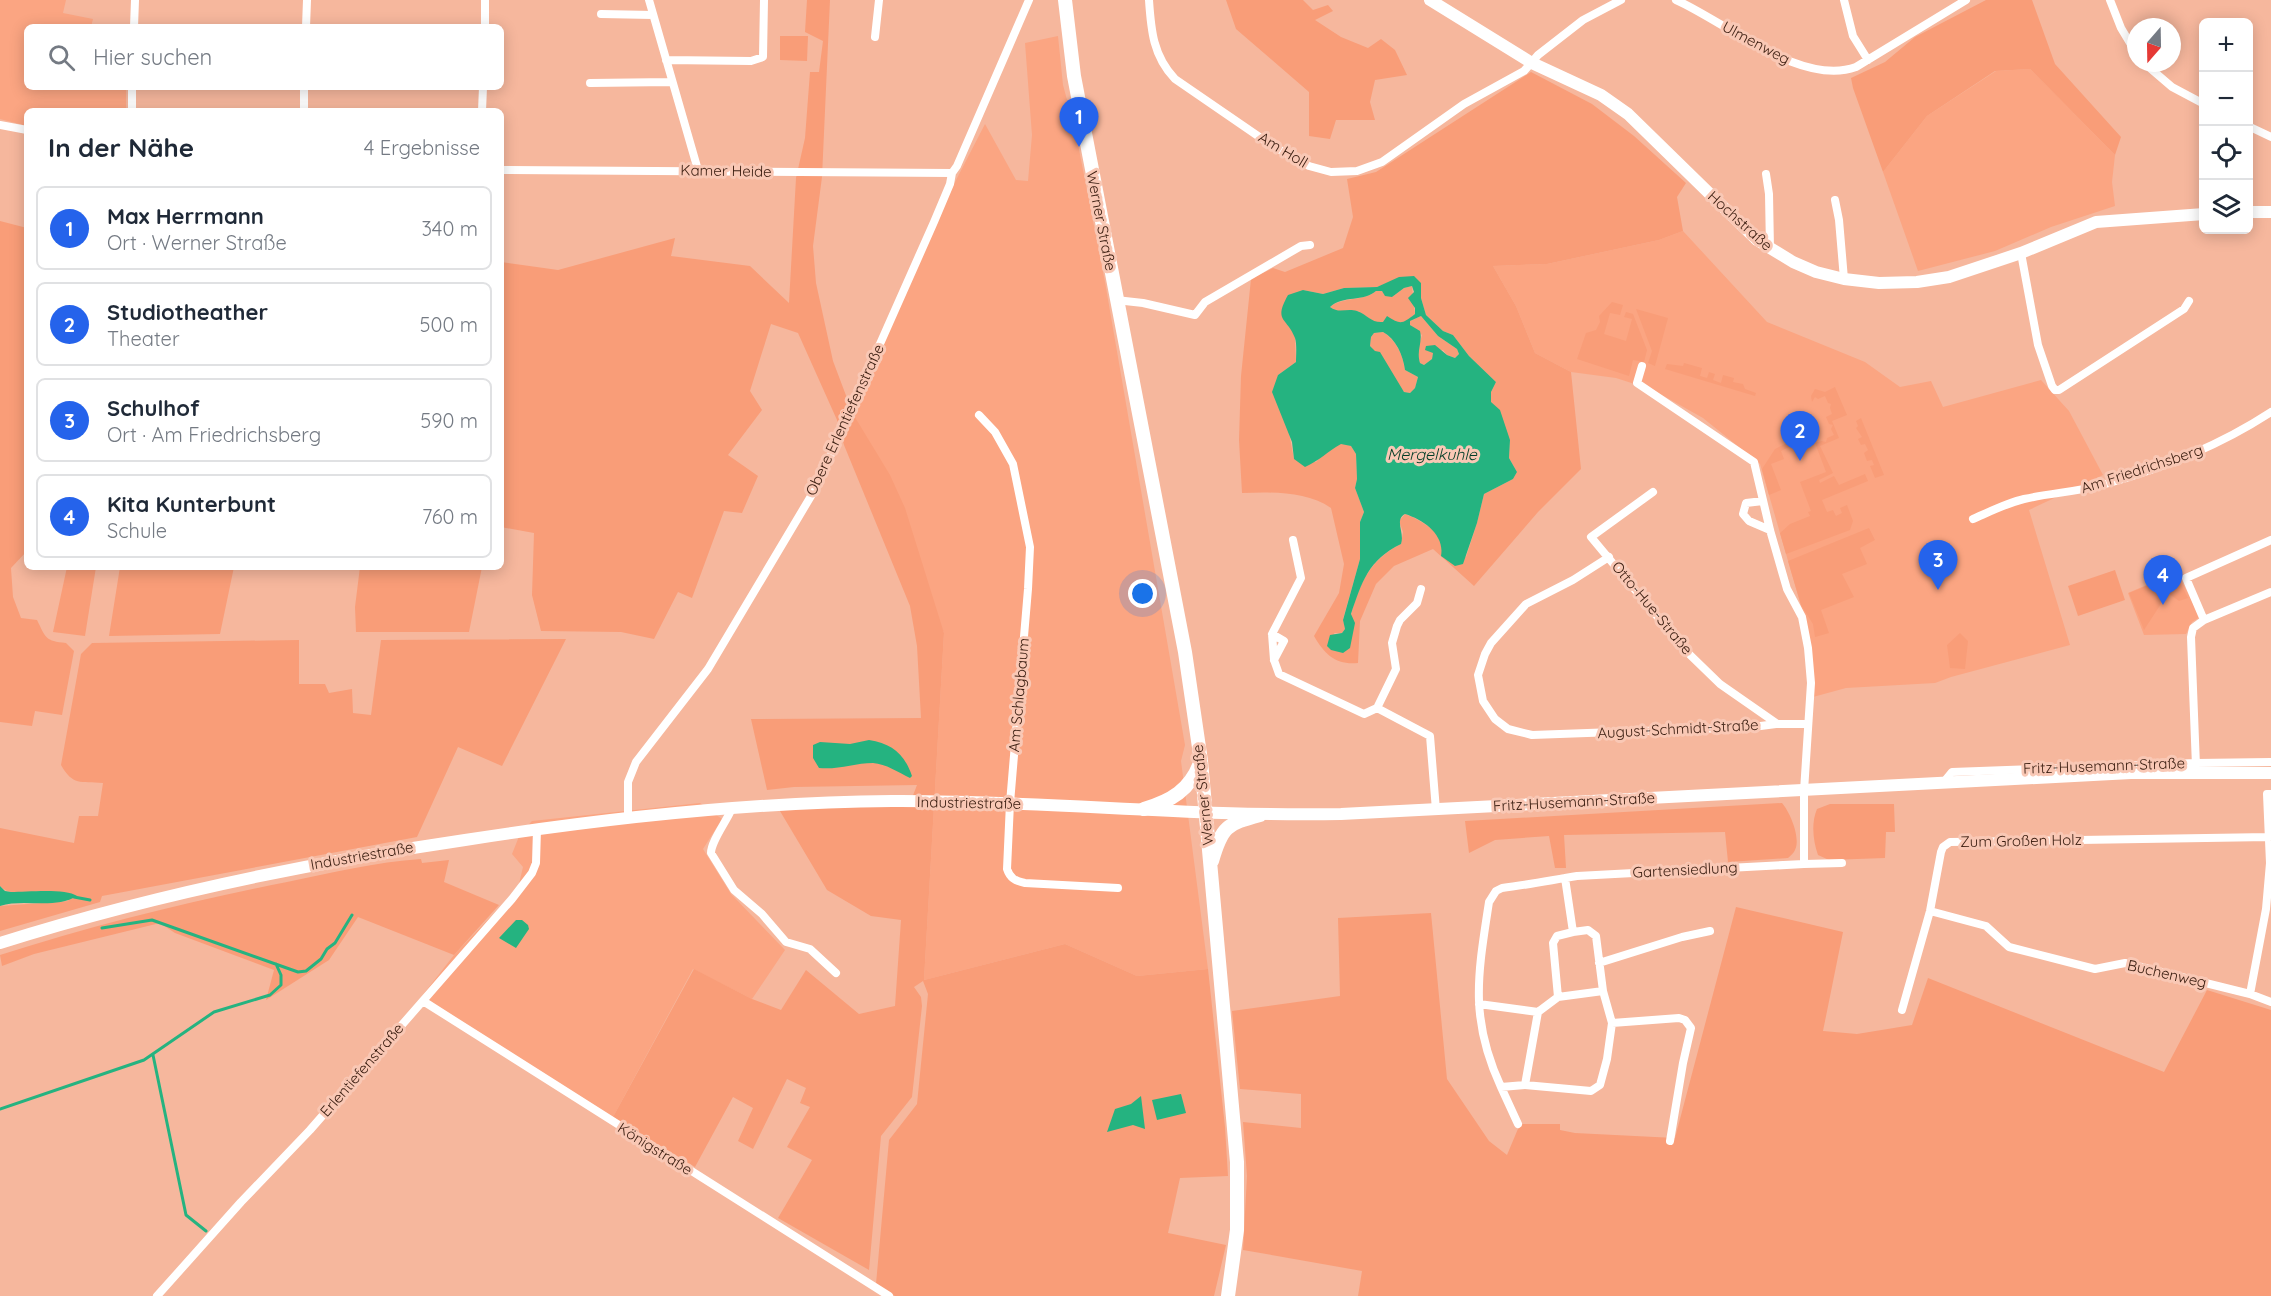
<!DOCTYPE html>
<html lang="de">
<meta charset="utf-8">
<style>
:root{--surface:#fff;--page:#f2f2f3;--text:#1f2937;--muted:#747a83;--line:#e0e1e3;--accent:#2563eb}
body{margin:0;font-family:Quicksand,sans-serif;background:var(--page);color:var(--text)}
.controls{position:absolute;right:18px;top:18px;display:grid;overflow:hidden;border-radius:9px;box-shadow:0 3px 15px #0003}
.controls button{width:54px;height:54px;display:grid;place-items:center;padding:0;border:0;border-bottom:2px solid var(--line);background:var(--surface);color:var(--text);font:30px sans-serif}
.compass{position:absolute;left:2127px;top:18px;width:54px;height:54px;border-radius:50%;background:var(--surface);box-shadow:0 3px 15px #0003;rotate:200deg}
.you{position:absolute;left:1143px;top:594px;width:21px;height:21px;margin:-15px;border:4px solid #fff;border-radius:50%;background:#1a73e8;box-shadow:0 0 0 9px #1a73e833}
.badge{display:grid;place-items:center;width:39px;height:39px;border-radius:50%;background:var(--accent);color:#fff;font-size:20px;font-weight:700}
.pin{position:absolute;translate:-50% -50px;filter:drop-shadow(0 2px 3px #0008)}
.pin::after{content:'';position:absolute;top:32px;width:21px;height:18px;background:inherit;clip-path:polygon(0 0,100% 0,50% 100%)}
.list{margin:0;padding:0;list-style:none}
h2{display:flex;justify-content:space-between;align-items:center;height:78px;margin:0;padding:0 24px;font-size:26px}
h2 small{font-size:20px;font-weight:400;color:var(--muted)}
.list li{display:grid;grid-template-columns:39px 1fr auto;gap:18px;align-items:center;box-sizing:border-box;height:84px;margin:0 12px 12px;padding:0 12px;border:2px solid var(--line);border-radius:9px}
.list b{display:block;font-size:22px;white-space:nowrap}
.list p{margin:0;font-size:20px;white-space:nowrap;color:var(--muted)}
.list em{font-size:20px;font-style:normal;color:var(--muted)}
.icon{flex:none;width:33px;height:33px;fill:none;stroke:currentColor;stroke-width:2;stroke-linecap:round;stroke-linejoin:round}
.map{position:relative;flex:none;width:2271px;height:1296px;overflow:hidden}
.search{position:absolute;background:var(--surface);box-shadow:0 3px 15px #0003;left:24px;top:24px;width:480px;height:66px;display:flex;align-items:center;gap:15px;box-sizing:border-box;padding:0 21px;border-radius:9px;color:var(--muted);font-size:22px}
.panel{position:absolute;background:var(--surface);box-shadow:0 3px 15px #0003;left:24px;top:108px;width:480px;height:462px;border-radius:9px}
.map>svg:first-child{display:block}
.built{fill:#fba582}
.green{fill:#f99d78;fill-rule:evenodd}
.water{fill:#25b380;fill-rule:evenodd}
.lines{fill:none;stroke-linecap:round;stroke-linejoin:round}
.stream{stroke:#25b380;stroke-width:3}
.street{stroke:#fff;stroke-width:8}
.secondary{stroke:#fff;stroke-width:12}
.primary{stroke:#fff;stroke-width:14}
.labels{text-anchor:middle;stroke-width:6;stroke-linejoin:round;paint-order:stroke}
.street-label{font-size:15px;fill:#391c0f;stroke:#f9c8b5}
.water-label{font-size:16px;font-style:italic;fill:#013c27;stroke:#f9c8b5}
</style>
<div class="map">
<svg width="2271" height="1296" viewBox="0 0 2271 1296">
<rect width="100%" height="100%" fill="#f6b79d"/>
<path class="built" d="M0,0H66L63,13L93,19L91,27H27V87H126V111H27V126L0,119Z
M1058,36L1063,85L1075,129L1105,282L1185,745L1181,761L1208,969L1137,976L1065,944L924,980L944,633L853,414L954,184L985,124L1016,180L1028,181L1032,135L1025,43Z
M2030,69L2115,155L2112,182L2115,206L2051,227L1995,251L1918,271L1883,172L1927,116L1996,71Z
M1683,231L1767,322L1865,362L1900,387L1931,381L1943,407L2041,380L2069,411L2103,475L2029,510L2070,645L1951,677L1935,683L1846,688L1813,697L1804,616L1760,464L1703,418L1653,390L1616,378L1571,372L1535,353L1516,306L1493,266L1547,264L1659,240Z
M2177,572L2200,617L2192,622L2186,634L2144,635L2128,593Z
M700,803L722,819L703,849L731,894L785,950L752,999L693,969L613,1117L422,996L454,955L518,888L523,867L512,854L520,834L532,821Z"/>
<path class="green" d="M807,0H830L822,177L813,246L816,283L833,361L853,414L890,475L905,508L944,633L924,980L1065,944L1137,976L1208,969L1225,1127L1228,1176L1180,1178L1168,1233L1226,1245L1214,1296H895L876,1284L889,1140L917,1104L928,994L923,981L914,987L921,997L922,1006L912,1097L881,1136L869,1270L778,1218L812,1160L787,1147L810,1107L800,1103L806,1088L787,1079L753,1149L738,1141L753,1108L733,1097L695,1167L613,1117L694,969L752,999L781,1010L806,970L859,1014L895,1006L901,920L871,916L827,890L774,801L912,798L917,785L794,787L767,790L751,719L921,718L917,646L910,606L844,445L837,420L798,333L771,324L750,391L762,410L728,455L758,476L742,513L724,511L692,598L678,592L654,639L621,632L541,631L532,595L534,533L501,527V262L558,270L675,238L671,256L750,266L789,303L796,178L805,138L810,72H819L823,41L805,32Z
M1226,0H1303L1313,10L1328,5L1333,11L1315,20L1341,37L1368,48L1381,39L1395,50L1407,75L1375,80L1370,102L1375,120H1336L1330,139L1309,136V92L1236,29Z
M1986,0H2032L2055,64L2121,137L2115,155L2030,69L1995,71L1927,116L1883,172L1853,88L1851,78L1885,62L1915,37Z
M780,36H808L807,61L780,60Z
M1531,72L1592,104L1634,136L1686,183L1677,197L1683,231L1659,240L1547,264L1493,266L1516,306L1535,353L1571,372L1581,469L1538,512L1474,586L1433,549L1394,566L1376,584L1360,621L1358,663C1336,665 1325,655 1314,636L1339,593L1344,564L1331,508C1306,491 1272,492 1242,493L1239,440L1241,376L1251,279L1273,268L1285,272L1343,248L1353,217L1347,179L1376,172ZM1399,278L1421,283V298L1426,315L1443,331L1453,335L1469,356L1496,382L1491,392V403L1510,440L1509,458L1517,472L1513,479L1484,494L1477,523L1466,557C1448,542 1428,522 1405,514L1399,521L1403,532L1401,544C1357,565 1352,610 1343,653L1334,633H1342L1345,629L1343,619L1360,559V522L1364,512L1355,488L1357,479L1356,454L1351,446L1341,443L1325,452L1316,462L1294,459L1278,375L1296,362L1295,338L1303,290L1323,294L1344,288L1377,287Z
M0,221L27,228V551L11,568L13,597L21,618L37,620C46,638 45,641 66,643L74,651L62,715L35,711L32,726L0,722Z
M1412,286L1415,314L1404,323H1376L1358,311L1337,312L1330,307C1343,296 1364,302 1376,291H1382L1392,297L1404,288Z
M1612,302L1623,305L1620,315L1610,313L1604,334L1626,341L1632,319L1624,317L1626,312L1633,314L1647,350L1644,362L1633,360L1629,376L1577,359L1586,333L1596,330L1600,322L1599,316Z
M1636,309L1668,318L1655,366L1648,363L1652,351Z
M1421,316L1438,336L1457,349L1459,354L1455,358L1447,355L1443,350L1433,353L1432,359L1424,365L1420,363L1417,353L1422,335L1410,325V321Z
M1383,332C1396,340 1403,355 1405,370L1418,377L1415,388L1410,393L1404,392L1370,346L1371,337L1374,333Z
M1684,363L1702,368L1700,376L1707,378L1709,372L1715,374L1713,380L1721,383L1723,375L1734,378L1733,382L1743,384L1745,389L1756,393L1755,396L1665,369L1667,364L1683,366Z
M1835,387L1847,415L1832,421L1839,438L1820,446L1833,473L1819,480L1820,483L1834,476L1839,485L1865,474L1868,481L1822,500L1827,512L1833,510L1836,516L1842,513L1840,508L1847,505L1853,521L1850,530L1786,554L1780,533L1790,524L1810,516L1808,512L1811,511L1800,482L1826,472L1815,443L1822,441L1826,442L1827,438L1834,435L1831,429L1833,425L1829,424L1826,417L1832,414L1830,408L1831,404L1828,403L1825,396L1818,399L1815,397L1812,402L1811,396L1815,389L1825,392Z
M1861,418L1884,475L1875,478L1870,466L1874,465L1872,460L1867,461L1864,453L1868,450L1865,444L1861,445L1858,439L1862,437L1856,428L1858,426L1856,421Z
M1787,443L1791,446L1781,451L1784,459L1771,464L1781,490L1769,495L1762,469L1775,449Z
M1869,528L1875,540L1860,548L1867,564L1842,574L1854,597L1821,610L1829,633L1815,637L1813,624L1801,605L1788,561Z
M67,567H96L85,636L53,632Z
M120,567H234L220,634L109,636Z
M360,567H482L469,632H356L355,607Z
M2115,570L2125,600L2078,616L2068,586Z
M2176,574L2188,598L2179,601L2168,593L2144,630L2129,593Z
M1960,633L1968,641L1965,669L1950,668L1947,645Z
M566,639L502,766L458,747L417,837L102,896L100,902L0,931V906L69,901C62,898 54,892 47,891C32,891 12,898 0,886V828L74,843L79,816H98L103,783C80,781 73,786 61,765L81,654L92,643L299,640V684H325L329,693L352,689L353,713L371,715L381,640Z
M1782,803C1790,812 1801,838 1795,850C1794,853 1791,855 1788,858L1728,862L1725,832L1564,835L1566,868H1555L1549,836L1495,840L1469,853L1465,821Z
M1830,804H1894L1895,832H1886L1885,858L1829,860L1818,855C1813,841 1811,823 1817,809Z
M421,859L422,863L449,860L444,882L499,905L454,955L358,917L329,960L266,1000L274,970L175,933L160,923L34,954L2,966L0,955C94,925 190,901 287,882C331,873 376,862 421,859Z
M1736,907L1843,932L1823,1031L1857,1034L1912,1025L1928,978L2164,1072L2207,990L2271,1010V1296H1358L1362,1271L1243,1250L1247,1176L1243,1122L1301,1128V1094L1240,1089L1232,1011L1340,996L1338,918L1431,913L1447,1079L1489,1141L1507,1155L1520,1124H1560V1130L1575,1133L1675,1138Z"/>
<path class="water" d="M1414,276L1421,283V298L1426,315L1443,331L1453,335L1469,356L1496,382L1491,392V402L1500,410L1510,440L1509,458L1517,472L1513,479L1484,494L1477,523L1463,564L1455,566L1441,556C1445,535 1424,520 1405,514C1394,520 1405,533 1401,544C1368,560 1362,582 1351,614L1355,623L1350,648L1343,653L1331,650L1327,646L1330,635L1342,633L1345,629L1343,620L1360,559V522L1364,512L1355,488L1357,479L1356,454L1351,446L1341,444C1328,451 1319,461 1305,467L1294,459L1292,442L1272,392L1278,375L1296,362C1296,355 1297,344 1295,338C1287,317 1273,322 1288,295L1303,290L1323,294L1344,288L1377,287L1399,277ZM1412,286L1414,292L1408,298L1415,308V314C1402,324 1401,325 1387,316L1383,322C1371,323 1368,315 1357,311C1346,308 1339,314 1330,307C1343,295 1364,302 1376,291H1382L1385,296L1392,297L1404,288ZM1421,316L1438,336L1457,349L1459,354L1455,358L1447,355L1435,345L1426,346L1425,350L1433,353L1432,359L1424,365L1420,363C1416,350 1423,342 1420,331L1410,325V321ZM1383,332C1396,339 1403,355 1405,370L1418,377L1415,388L1410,393L1404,392L1380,352L1375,351L1370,346L1371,337L1374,333Z
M869,740C892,744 904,753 912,776L910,778C898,772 886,764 873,763C855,763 838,770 819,768L813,758V745L820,742L850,744Z
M0,886L5,891L11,892C27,892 66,888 77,896C54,910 24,898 0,906Z
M516,920H522L528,925L529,929L516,948L499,938Z
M1181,1094L1186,1113L1157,1120L1152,1100Z
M1141,1096L1145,1129L1133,1125L1107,1132L1115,1109L1131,1104Z"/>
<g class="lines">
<path class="stream" d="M74,897L90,900
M102,928L152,920L298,972L306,971L321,959L327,949L335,943L352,915
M153,1055L186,1215L206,1231
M0,1109L144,1060L214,1012L270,995L281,985V975L276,964"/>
<path class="street" d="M649,0L698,170
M1149,0C1151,30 1153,56 1175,79L1271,145L1309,166L1331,172L1357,171L1382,162L1464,104L1524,71L1538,55L1583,20L1621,0
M1676,0C1726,22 1801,87 1856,67L1966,0
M1844,0L1853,36L1868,60
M2110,0L2121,28L2136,53
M601,14L653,15
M134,27L135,0
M306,27L307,0
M485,27V0
M875,37L879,0
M666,60L751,61L763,57L764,0
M2144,63L2172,87L2204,104
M590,83L671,82
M132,111V87
M304,111V87
M482,111L483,87
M0,125L27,130
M2248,126L2271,137
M501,170L952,173
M1766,174L1769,194L1770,249
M1835,200L1839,220L1844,279
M2021,253L2038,345L2052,386L2055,390H2059L2184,309L2189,301
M1116,300L1143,303L1195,315L1205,302L1301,246L1310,245
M979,415L995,432L1013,464L1030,547L1028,589L1010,803L1007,869C1010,878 1015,881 1025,883L1118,888
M1653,492L1591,537L1686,651L1720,684L1776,723
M1763,501L1746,503L1743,514L1749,521L1770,530
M1973,519C1989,512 2007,503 2024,499C2050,493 2076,492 2102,485C2161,469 2219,446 2271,412
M1293,540L1301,578L1272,634L1274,660L1279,674L1364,714L1377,708
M1609,557L1573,580L1526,604L1491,643L1485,654L1478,675L1483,701L1495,719L1508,729L1532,735L1753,727L1776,724H1807
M2204,620L2186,578L2271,540
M1272,634L1284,641L1274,660
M1377,708L1430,736L1436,810
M1377,708L1396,669L1392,643L1397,626L1400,620L1417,603L1421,589
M2196,766L2191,637L2193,628L2204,620L2271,592
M1943,783L1952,772L2196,763L2271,762
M732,808C727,821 711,841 711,853L734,890L762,914L786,942L810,949L836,973
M628,818V782L636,762L708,669L817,486L934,222L950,184L952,173L957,166L1029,0
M1804,864L1842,863
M1565,878L1573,932L1588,930L1596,936L1603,991L1612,1023L1607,1059L1600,1085L1591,1091L1525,1085L1501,1087C1469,1018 1478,974 1489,902L1496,891L1502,888C1527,885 1552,880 1577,876L1804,864V791L1811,683L1808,648L1802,617L1787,589L1770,530L1754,462L1637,383L1642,366
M1930,911L1986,926L2009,947L2095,969L2125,963L2250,994L2271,1002
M1599,963L1682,937L1710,931
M2250,994L2266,909L2270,863L2267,794H2271
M1558,997L1553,943L1557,936L1573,932
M423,1001L889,1296
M1479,1004L1538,1012L1558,997L1603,991
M1902,1010L1930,911L1941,852L1943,847L1950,842L2269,837
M1612,1023L1679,1018L1685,1020L1691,1028L1683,1063L1670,1141
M1525,1085L1538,1012
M1501,1087L1518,1124
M157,1296L241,1202L310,1130L512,899L532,873L536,863L537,829"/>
<path class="secondary" d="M1430,0L1532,63L1601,95L1628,114L1757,240L1793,262L1816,272L1844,279L1879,283L1917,282L1949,277L2021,253L2096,222L2204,214
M2248,212H2271
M0,943C152,895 308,863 465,840C606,818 749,802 892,801C1042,800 1191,817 1341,814L2131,773H2271"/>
<path class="primary" d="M1065,0L1074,76L1185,652L1201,761L1237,1162V1230L1228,1296
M1144,809C1171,801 1190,790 1200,763
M1212,861C1222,826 1227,824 1260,815"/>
</g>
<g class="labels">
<g class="street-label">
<text transform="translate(1756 43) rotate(28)" y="5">Ulmenweg</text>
<text transform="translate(1283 150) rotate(31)" y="5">Am Holl</text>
<text transform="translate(726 171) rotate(1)" y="5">Kamer Heide</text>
<text transform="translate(1101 221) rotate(79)" y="5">Werner Straße</text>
<text transform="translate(1740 221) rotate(42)" y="5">Hochstraße</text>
<text transform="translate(845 420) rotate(-65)" y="5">Obere Erlentiefenstraße</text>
<text transform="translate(2142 469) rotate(-18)" y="5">Am Friedrichsberg</text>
<text transform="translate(1652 608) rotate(50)" y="5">Otto-Hue-Straße</text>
<text transform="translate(1019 695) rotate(-85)" y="5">Am Schlagbaum</text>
<text transform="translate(1678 729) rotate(-3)" y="5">August-Schmidt-Straße</text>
<text transform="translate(2104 766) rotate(-2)" y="5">Fritz-Husemann-Straße</text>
<text transform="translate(1203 795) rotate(-96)" y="5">Werner Straße</text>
<text transform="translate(1574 802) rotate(-3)" y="5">Fritz-Husemann-Straße</text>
<text transform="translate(969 803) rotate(1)" y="5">Industriestraße</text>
<text transform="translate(2021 841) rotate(-1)" y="5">Zum Großen Holz</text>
<text transform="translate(362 856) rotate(-10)" y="5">Industriestraße</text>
<text transform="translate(1685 870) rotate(-3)" y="5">Gartensiedlung</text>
<text transform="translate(2167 974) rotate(13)" y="5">Buchenweg</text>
<text transform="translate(362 1070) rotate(-49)" y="5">Erlentiefenstraße</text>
<text transform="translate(655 1149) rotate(32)" y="5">Königstraße</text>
</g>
<g class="water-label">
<text x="1432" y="460">Mergelkuhle</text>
</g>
</g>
</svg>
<div class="controls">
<button>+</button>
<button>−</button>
<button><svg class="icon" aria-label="locate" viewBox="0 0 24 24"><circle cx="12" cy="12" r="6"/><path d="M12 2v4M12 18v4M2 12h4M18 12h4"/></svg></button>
<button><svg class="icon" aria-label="layers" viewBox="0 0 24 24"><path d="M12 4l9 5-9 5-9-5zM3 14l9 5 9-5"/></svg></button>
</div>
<svg class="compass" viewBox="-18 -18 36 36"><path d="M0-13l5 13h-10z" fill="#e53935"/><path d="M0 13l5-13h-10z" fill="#747a83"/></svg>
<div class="you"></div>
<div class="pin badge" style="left:1079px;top:147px">1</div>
<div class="pin badge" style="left:1800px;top:461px">2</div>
<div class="pin badge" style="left:1938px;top:590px">3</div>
<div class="pin badge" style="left:2163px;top:605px">4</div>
<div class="search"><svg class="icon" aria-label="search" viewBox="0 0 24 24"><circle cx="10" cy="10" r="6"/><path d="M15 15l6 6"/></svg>Hier suchen</div>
<section class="panel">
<h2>In der Nähe<small>4 Ergebnisse</small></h2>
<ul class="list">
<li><span class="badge">1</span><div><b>Max Herrmann</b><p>Ort · Werner Straße</p></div><em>340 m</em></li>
<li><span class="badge">2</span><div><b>Studiotheather</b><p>Theater</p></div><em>500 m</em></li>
<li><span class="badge">3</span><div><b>Schulhof</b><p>Ort · Am Friedrichsberg</p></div><em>590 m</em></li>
<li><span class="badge">4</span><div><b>Kita Kunterbunt</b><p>Schule</p></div><em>760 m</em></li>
</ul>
</section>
</div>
